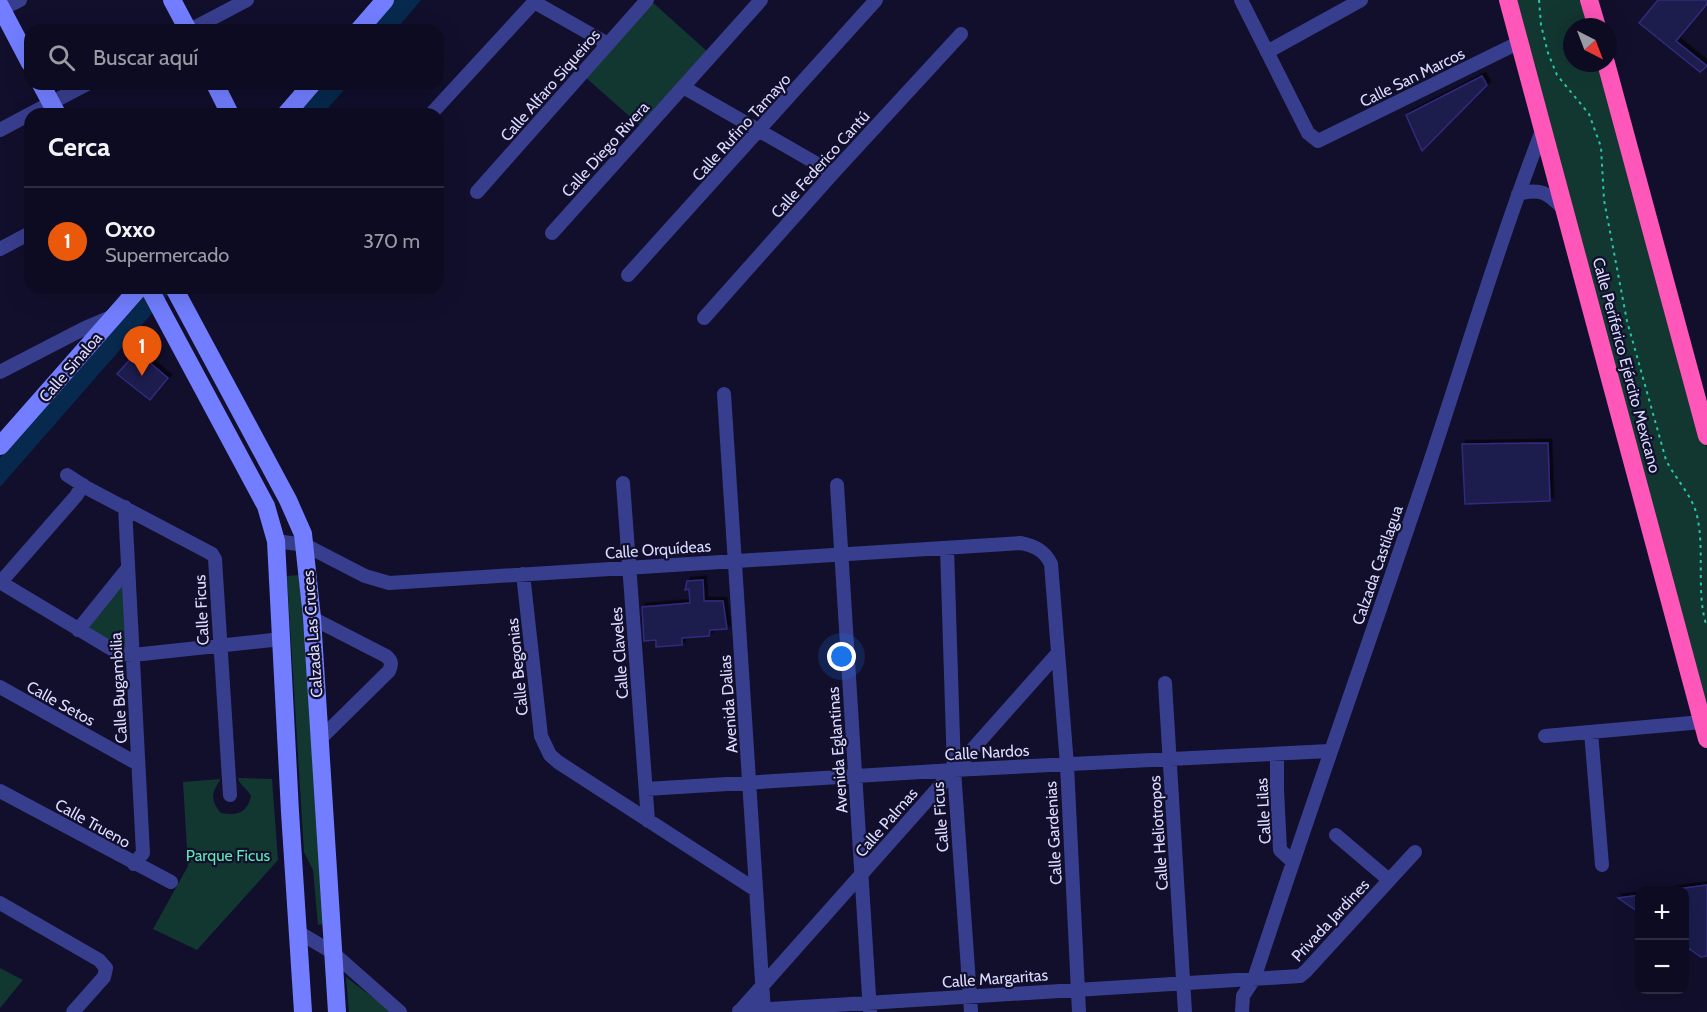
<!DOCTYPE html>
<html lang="es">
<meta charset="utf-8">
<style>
:root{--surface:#0d0b21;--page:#16142a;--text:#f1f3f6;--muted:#9a9ba5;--line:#2d2b3f;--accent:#ea580c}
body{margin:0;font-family:Cabin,sans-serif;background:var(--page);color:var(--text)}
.controls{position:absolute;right:18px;bottom:18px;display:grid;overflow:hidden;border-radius:12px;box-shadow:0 6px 24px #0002}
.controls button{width:54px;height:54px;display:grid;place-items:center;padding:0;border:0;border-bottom:2px solid var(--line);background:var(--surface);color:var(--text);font:30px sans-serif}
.compass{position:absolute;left:1563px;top:18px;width:54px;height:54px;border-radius:50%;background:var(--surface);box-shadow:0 6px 24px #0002;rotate:138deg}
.you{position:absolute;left:842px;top:657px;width:21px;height:21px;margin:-15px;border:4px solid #fff;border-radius:50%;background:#1a73e8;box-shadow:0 0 0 9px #1a73e833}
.badge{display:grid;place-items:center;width:39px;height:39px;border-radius:50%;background:var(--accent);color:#fff;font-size:20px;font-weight:700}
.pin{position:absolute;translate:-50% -50px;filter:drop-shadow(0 2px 3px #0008)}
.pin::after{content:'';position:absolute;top:32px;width:21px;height:18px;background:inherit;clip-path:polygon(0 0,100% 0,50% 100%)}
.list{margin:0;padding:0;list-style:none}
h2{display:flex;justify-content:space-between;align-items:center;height:78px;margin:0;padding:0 24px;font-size:26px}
h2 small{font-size:20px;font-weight:400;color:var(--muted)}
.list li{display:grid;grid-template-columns:39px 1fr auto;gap:18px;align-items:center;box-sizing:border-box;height:108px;padding:0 24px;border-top:2px solid var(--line)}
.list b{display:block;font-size:22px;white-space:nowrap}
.list p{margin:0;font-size:20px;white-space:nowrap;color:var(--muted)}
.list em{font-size:20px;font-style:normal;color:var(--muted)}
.icon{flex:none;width:33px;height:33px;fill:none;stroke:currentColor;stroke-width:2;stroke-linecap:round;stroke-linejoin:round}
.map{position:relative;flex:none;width:1707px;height:1012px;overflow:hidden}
.search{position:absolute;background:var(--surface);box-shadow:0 6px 24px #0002;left:24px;top:24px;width:420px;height:66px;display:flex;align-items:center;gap:15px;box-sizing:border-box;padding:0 21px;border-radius:18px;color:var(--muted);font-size:22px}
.panel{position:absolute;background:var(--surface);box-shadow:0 6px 24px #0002;left:24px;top:108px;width:420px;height:186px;border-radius:18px}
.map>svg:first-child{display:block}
.green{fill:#123731}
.water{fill:#07294d}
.building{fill:#1f1a4e;stroke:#322b7c;stroke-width:1.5;filter:url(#shadow)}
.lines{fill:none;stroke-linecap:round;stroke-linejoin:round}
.path{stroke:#28c5aa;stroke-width:2;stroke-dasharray:3 4.5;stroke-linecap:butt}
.street{stroke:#383e8e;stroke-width:14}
.secondary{stroke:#727eff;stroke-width:18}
.highway{stroke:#ff56ba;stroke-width:18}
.labels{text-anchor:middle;stroke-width:4.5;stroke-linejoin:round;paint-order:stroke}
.street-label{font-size:16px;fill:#dbdbff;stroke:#110f2c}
.park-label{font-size:16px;fill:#5de8b6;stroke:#110f2c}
</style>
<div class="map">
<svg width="1707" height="1012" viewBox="0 0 1707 1012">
<defs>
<filter id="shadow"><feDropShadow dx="3.5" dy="-3.5" stdDeviation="0" flood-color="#0009"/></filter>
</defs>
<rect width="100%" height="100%" fill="#110f2c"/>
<path class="green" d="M650,0L709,53L645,130L584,76Z
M1509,0H1587L1594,27H1572V63H1604L1616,106L1707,449V722Z
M127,571L131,654L80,630Z
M299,575L310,699L323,924L318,925L313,870L304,852L287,576Z
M238,778L272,779L278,860L197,950L153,929L188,866L183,782L221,779C211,793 210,800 221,813C238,816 247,813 251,796C247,788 240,786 238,778Z
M0,968L23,980L0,1008Z
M346,977L392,1012H349Z"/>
<path class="water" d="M392,0H421L396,30H366Z
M320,84H349L323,114H294Z
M145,288H174L0,487V458Z"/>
<path class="building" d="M1658,0H1707V4L1676,41L1707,66L1700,72L1639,23Z
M1482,76L1487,85L1422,151L1406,115Z
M137,352L168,378L150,400L117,374Z
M1548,443L1550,501L1465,504L1462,444Z
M703,580L704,601H723L727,629L710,630L709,636L682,638V645L656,647V640L644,641L642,607L690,603L689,589L685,590L687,581Z
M1707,885V956L1701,957L1684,945V890H1670Z
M1640,895V913L1618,898Z"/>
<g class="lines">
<path class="path" d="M1539,0L1541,25L1548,53L1557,75L1589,114L1601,147L1604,200L1627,321L1666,460C1675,478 1690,493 1696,512C1706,547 1695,593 1707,627"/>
<path class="street" d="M1241,0L1308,133L1318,141L1520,42
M534,2L608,44
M0,10L20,0
M190,30L247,0
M1267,52L1361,0
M683,87L833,173
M30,114L87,84
M431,114L536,0
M0,130L30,114
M477,192L647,0
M1518,194C1542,187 1548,194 1565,210
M552,233L761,0
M0,249L30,233
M628,275L876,0
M704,318L833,173L961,34
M0,372L85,328L111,317
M724,394L764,1012
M67,475L87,488L212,554L215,559L230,795
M623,483L648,821
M837,485L870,1012
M125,507L143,853L134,864
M276,541L305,545L365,576L389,583L1021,543C1035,546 1045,551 1051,564L1067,765L1079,1012
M947,548L954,770L971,1012
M523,574L541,736L550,755L558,762L756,890
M0,582L120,654L133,655L282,639
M0,583L76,496L83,485
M312,618L386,656C392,661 392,664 389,671L319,740
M78,630L128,568
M1165,683L1185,1012
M0,687L138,764
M1591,732L1602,865
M1545,736L1702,722
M1277,754V789L1280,850L1292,861
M646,789L954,770L1329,751
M0,791L171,882
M1336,835L1389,880
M0,903L99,960L106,968L104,977L73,1012
M298,932L332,952L400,1012
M739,1011L1300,976L1306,971L1415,852
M739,1012L1058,653
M1242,1012L1243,996L1254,979C1310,808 1371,638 1428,468C1466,354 1500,239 1543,128"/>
<path class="secondary" d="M172,0L188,30
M0,6L30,63
M359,30L385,0
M41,84L57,114
M215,84L230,114
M286,114L312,84
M149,288L266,506L276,541L290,812L303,1012
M174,288L288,500L303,534L312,618L337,1012
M0,446L139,288"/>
<path class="highway" d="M1508,0L1707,739
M1589,0L1597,27
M1606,63L1707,436"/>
</g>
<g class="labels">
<g class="street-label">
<text transform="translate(1412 77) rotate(-26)" y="6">Calle San Marcos</text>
<text transform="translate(550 85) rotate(-49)" y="6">Calle Alfaro Siqueiros</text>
<text transform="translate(741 127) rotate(-48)" y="6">Calle Rufino Tamayo</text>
<text transform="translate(605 149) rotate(-48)" y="6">Calle Diego Rivera</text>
<text transform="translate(820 164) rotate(-48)" y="6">Calle Federico Cantú</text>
<text transform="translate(1627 365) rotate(75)" y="6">Calle Periférico Ejército Mexicano</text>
<text transform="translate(70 367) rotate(-49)" y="6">Calle Sinaloa</text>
<text transform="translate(658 549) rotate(-4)" y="6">Calle Orquídeas</text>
<text transform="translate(1377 565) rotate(-71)" y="6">Calzada Castilagua</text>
<text transform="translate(201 610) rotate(-93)" y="6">Calle Ficus</text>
<text transform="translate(312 634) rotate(-94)" y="6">Calzada Las Cruces</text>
<text transform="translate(619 653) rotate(-94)" y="6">Calle Claveles</text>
<text transform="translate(517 667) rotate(-96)" y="6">Calle Begonias</text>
<text transform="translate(118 688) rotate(-93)" y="6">Calle Bugambilia</text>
<text transform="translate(61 703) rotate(29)" y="6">Calle Setos</text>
<text transform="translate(728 704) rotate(-94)" y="6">Avenida Dalias</text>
<text transform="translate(837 750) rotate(-94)" y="6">Avenida Eglantinas</text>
<text transform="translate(987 752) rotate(-3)" y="6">Calle Nardos</text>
<text transform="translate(1263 811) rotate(-93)" y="6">Calle Lilas</text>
<text transform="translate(940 817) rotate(-94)" y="6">Calle Ficus</text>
<text transform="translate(886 822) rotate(-49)" y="6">Calle Palmas</text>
<text transform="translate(93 823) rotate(29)" y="6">Calle Trueno</text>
<text transform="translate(1053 833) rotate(-93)" y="6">Calle Gardenias</text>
<text transform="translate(1158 833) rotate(-94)" y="6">Calle Heliotropos</text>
<text transform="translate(1330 920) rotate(-47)" y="6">Privada Jardines</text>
<text transform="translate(995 978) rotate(-4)" y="6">Calle Margaritas</text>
</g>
<g class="park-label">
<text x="228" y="861">Parque Ficus</text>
</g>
</g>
</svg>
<div class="controls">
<button>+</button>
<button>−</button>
</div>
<svg class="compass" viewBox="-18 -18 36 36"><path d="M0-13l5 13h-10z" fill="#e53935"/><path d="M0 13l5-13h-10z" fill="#9a9ba5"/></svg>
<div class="you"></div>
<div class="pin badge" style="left:142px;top:376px">1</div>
<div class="search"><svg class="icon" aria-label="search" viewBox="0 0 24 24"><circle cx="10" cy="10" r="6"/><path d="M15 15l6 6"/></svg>Buscar aquí</div>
<section class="panel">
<h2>Cerca<small></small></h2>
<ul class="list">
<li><span class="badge">1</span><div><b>Oxxo</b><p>Supermercado</p></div><em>370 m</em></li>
</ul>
</section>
</div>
